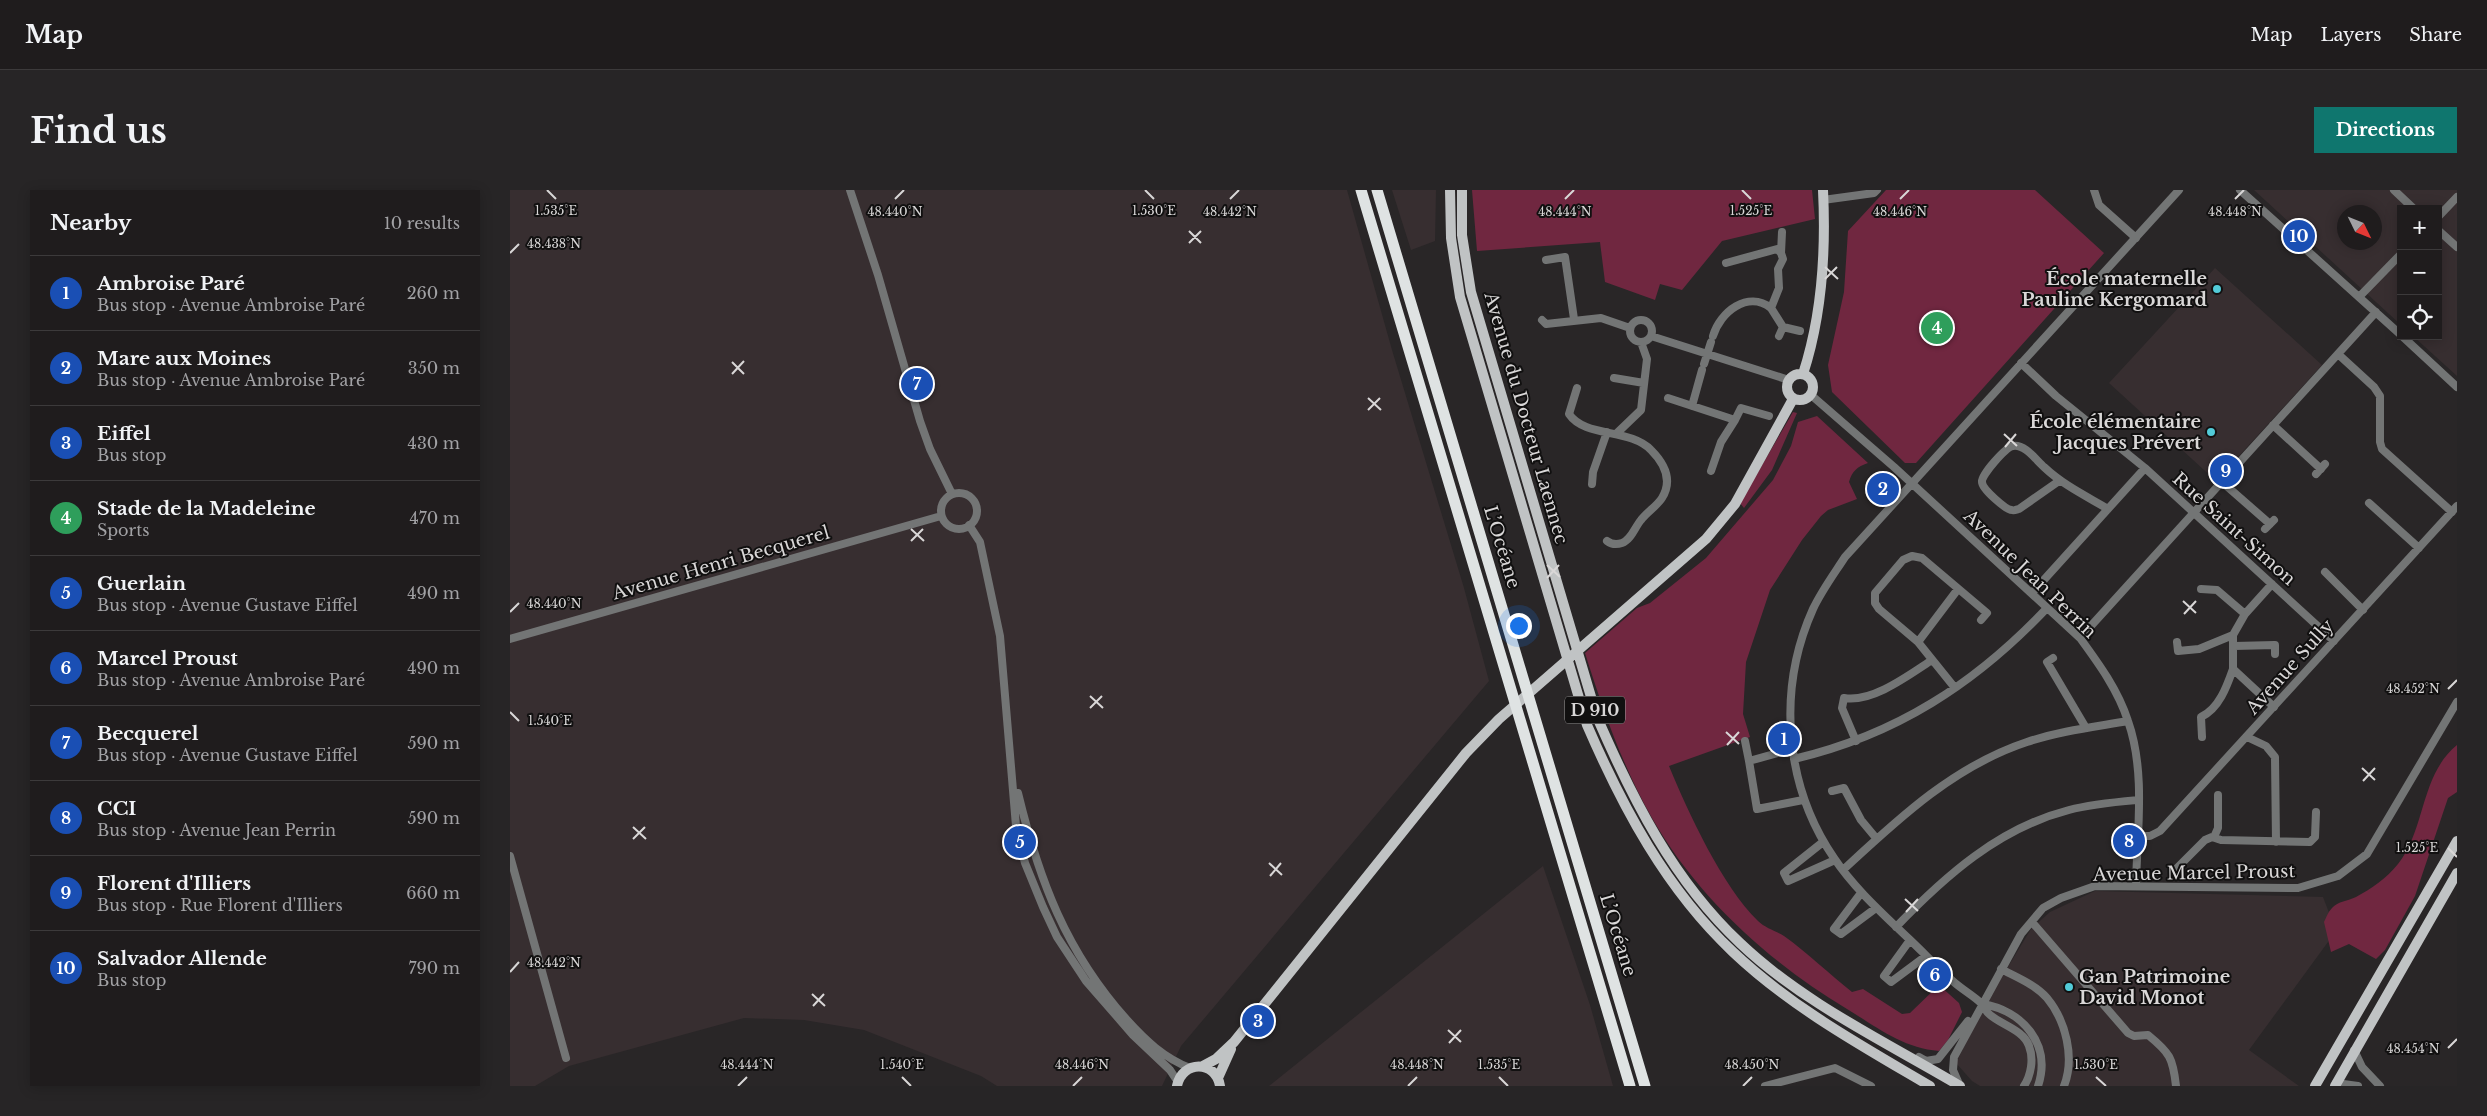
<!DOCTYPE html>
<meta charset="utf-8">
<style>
:root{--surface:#1f1c1d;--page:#272526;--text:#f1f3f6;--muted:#a1a1a4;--line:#3c3a3b;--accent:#0f766e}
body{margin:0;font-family:"Libre Baskerville",serif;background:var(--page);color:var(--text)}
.controls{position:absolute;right:15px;top:15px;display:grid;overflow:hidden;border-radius:0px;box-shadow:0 2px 12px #0003}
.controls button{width:45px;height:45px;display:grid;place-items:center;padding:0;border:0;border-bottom:1px solid var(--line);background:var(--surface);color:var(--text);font:25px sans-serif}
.compass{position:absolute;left:1827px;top:15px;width:45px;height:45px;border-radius:50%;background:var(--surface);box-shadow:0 2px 12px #0003;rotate:133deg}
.you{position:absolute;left:1008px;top:435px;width:18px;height:18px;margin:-12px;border:4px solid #fff;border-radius:50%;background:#1a73e8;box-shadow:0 0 0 8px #1a73e833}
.badge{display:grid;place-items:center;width:32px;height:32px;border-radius:50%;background:var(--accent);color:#fff;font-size:16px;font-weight:700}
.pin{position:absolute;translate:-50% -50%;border:2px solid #fff;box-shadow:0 1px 5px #0006}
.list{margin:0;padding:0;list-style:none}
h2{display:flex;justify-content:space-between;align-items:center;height:65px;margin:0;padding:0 20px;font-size:21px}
h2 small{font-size:16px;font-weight:400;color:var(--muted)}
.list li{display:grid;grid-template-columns:32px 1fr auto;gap:15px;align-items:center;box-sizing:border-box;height:75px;padding:0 20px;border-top:1px solid var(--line)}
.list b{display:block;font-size:19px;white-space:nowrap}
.list p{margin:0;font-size:16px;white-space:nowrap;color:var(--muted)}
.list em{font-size:16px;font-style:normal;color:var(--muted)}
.icon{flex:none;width:28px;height:28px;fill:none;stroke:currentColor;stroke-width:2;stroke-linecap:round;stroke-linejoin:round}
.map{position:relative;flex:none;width:1947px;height:896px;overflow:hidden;border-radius:0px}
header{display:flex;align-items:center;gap:30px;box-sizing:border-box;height:70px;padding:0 25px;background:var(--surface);border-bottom:1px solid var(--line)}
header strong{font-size:24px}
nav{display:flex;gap:28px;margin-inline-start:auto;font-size:18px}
.intro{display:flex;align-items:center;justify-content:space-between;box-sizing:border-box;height:120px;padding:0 30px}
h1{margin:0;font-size:35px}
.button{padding:12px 22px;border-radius:0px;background:var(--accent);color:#fff;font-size:18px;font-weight:700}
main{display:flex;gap:30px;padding:0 30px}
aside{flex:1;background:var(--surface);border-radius:0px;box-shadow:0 2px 12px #0003}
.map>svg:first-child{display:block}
.built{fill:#372e30;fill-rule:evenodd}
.green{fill:#702740}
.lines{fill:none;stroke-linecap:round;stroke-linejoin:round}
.minor{stroke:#737575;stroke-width:8}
.major{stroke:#c0c3c4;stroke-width:10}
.highway{stroke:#dfe3e3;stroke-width:11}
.ticks{fill:none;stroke:#d9d7d7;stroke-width:2}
.poi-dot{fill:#52cbd8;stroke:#111010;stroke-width:2}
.labels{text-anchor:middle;stroke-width:4;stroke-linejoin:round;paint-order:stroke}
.shield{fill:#111010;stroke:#9d9b9b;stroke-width:1}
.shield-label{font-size:16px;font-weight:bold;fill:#d9d7d7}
.poi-label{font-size:18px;font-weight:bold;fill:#d9d7d7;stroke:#111010;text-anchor:end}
.street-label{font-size:18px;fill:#d9d7d7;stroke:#111010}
.ticks-label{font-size:12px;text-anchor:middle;fill:#d9d7d7;stroke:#111010;stroke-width:4;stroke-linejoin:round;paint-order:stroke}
</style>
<header>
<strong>Map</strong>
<nav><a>Map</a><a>Layers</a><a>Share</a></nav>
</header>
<div class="intro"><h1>Find us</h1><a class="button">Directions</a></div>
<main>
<aside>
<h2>Nearby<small>10 results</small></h2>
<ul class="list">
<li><span class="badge" style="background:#1a4fb4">1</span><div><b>Ambroise Paré</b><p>Bus stop · Avenue Ambroise Paré</p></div><em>260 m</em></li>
<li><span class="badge" style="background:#1a4fb4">2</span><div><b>Mare aux Moines</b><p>Bus stop · Avenue Ambroise Paré</p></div><em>350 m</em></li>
<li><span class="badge" style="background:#1a4fb4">3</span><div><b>Eiffel</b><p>Bus stop</p></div><em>430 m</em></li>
<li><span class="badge" style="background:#2e9e5b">4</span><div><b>Stade de la Madeleine</b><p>Sports</p></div><em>470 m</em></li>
<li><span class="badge" style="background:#1a4fb4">5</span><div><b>Guerlain</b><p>Bus stop · Avenue Gustave Eiffel</p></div><em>490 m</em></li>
<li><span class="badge" style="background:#1a4fb4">6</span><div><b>Marcel Proust</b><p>Bus stop · Avenue Ambroise Paré</p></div><em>490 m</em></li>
<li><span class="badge" style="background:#1a4fb4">7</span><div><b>Becquerel</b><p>Bus stop · Avenue Gustave Eiffel</p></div><em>590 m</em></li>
<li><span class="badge" style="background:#1a4fb4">8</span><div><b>CCI</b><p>Bus stop · Avenue Jean Perrin</p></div><em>590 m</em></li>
<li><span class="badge" style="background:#1a4fb4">9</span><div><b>Florent d'Illiers</b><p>Bus stop · Rue Florent d'Illiers</p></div><em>660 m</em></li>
<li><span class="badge" style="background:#1a4fb4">10</span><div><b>Salvador Allende</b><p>Bus stop</p></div><em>790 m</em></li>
</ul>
</aside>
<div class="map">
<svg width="1947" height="896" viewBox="0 0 1947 896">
<rect width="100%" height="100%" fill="#292627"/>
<path class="built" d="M0,0H837L882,160L954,398L979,491L671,856L652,896H487L471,886L354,840L294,830L234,828L59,876L25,896H0Z
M882,0H926L925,51L901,60Z
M1744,0H1947V186L1903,146H1928V19H1891V135ZM1834,22H1864V52H1834Z
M1705,78L1812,175L1706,291L1599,193Z
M1033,676L1080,815L1103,896H759Z
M1585,701L1813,707L1826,741L1739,860L1789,896H1470L1462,891L1446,873L1470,823L1521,739L1540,722Z"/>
<path class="green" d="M962,0H1302L1305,29L1212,51L1172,100L1150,94L1145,110L1095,92L1090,52L967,61Z
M1376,0H1525L1594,63L1406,273H1395L1322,202L1318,175L1334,102L1338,41Z
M1283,222L1287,223L1262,280L1234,318L1230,313Z
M1307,226L1358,273C1347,277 1342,281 1339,292L1347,309L1318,320L1311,326L1292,350L1260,400L1236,472L1233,524L1240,547L1159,576C1178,622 1212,696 1248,731C1255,738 1266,741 1274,746C1298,763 1319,784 1342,802L1353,799L1392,824L1400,823L1429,795L1449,813L1452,822L1438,850L1429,861C1393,858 1368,838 1337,819C1260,773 1187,707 1142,628C1112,575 1093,520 1075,463L1127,418L1140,413L1196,368L1263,290L1281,256L1288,232Z
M1947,555V602L1938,608L1905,706L1875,760L1866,769L1839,754L1821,762L1814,732C1816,728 1818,722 1822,718C1828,711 1838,711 1846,707C1861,699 1877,688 1888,674C1916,639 1910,585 1947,555Z"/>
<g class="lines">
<path class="minor" d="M340,0L368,85L410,231L420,259L442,304
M1584,0L1589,15L1626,48
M1730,0L1891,145
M1884,0L1904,19
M1313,10L1364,3L1367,0
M1928,27L1947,7
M1928,40L1947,57
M1271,63L1272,42
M1036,70L1055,67L1064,129
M1849,107L1891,64
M1261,118L1273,137L1269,146
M1120 141a11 11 0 1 1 22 0a11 11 0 1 1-22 0Z
M1032,130L1036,134L1091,128L1120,138
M1273,137L1290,141
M1141,146L1279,190
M1203,146C1210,122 1238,100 1261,118L1269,98L1268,79L1273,69L1271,63L1267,59L1216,73
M1892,146L1947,197
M1828,164L1864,197L1870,206V252L1872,259L1942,322
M1511,173L1546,206L1635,278L1824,451
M1194,174L1201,152
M1104,188L1134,193
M1067,198L1059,224C1075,248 1120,238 1141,260C1155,274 1163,290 1152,308C1147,316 1137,322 1131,330C1125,337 1121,350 1112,353C1106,355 1101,354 1097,351
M1301,205L1384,277L1570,448C1589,474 1608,500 1618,531C1636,582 1627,642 1626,695
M1158,208L1225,230L1211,252L1201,281
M1182,216L1192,180
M1225,230L1231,218L1259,226
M1763,235L1811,279
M1106,244L1131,220L1137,169L1131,152
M1806,284L1815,274
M1549,291L1509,319C1508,319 1504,321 1502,320C1496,320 1472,299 1472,292C1471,285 1496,257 1503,256C1515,254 1526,270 1534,277C1553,295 1576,306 1598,319
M1712,292L1760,334
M1082,294L1083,282L1097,242
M431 321a18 18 0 1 1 36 0a18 18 0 1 1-36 0Z
M1859,313L1909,358
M459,335L470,352L490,446L506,636L515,673L533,717L547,747L576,791L623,845L660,880L668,892
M1755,339L1764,330
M1815,382L1853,420
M1762,394L1735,424L1723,445V479L1764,517
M1691,399L1707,400L1735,424
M1522,403L1635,278
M1570,448L1866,122
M0,449L431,326
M1408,452L1448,399
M1667,452L1668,461L1689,459L1723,445
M1724,456L1765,455V464
M1543,468L1537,472L1576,538
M1445,498L1408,452L1369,419L1365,413V403L1393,370L1402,366L1412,368L1477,423L1471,430
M1692,547L1691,527C1709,519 1717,496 1723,479
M1737,547L1756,556L1765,567L1766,652
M1235,551L1239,571
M1346,551L1332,518L1334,508C1362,513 1399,485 1422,470
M1282,559L1239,571L1247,619L1293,610
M1284,569C1386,545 1465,494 1537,418
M1322,601L1334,598L1351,630L1366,648
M508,603C529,690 556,762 617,830C635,850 654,868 680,878
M1627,646H1640L1650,641L1947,316
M1704,647L1708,638V605
M1313,652L1274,683L1278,691L1325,670
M0,666L56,868
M1667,678L1695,650L1702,647L1711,650L1800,652L1805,647L1806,622
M1333,680C1388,629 1444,576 1517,552C1550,541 1584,537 1618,531
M1351,703L1324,739L1331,744L1366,718
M1522,732L1618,843L1624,846L1638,845C1660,863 1663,868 1666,896
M1386,737C1435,686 1489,638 1559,620C1581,614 1605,612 1628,610
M1400,750L1374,786L1381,792L1416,766
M1491,779C1506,787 1526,795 1537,808C1556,831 1565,868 1554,896
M1472,814C1512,820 1542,854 1528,896
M1844,860L1852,877L1870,896
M1409,867L1416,871L1428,869L1458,831
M1826,893L1848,896
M1255,896L1325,878L1361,896
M1450,896L1443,880L1444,867L1511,744L1533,718L1551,708L1585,696L1788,698L1828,686L1857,664L1947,512
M1514,896C1521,885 1524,869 1519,856C1513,839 1490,835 1478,823C1476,821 1474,817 1472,814C1464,806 1453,800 1445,793C1429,779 1414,763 1398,748C1372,723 1344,698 1324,668C1274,595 1267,499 1303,419C1312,400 1324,384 1335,367L1669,0"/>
<path class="major" d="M940,0L941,48L950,107L1077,535C1113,618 1156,699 1223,762C1281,817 1352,856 1420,896
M952,0V45L961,102L1087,527C1123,610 1163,690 1230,753C1293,813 1376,852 1450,896
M1277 197a13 13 0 1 1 26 0a13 13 0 1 1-26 0Z
M1293,184C1312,126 1316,61 1313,0
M693,876L706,869L724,852L956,563L989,529L1196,349L1225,314L1283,209
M708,888L721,859
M667,896C672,870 706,870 710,896
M1805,896L1947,651
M1825,896L1947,683"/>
<path class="highway" d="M851,0L1120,896
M867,0L1135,896"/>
</g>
<path class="ticks" d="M37,0L46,9M635,0L644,9M1232,0L1241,9M385,9L394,0M720,9L729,0M1055,9L1064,0M1390,9L1399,0M1725,9L1734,0M679,41L691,53M679,53L691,41M0,63L9,54M1315,77L1328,89M1315,89L1327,77M222,172L234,184M222,184L234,171M858,208L871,220M858,220L870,208M1494,244L1507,256M1495,257L1506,244M401,339L414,351M401,351L413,339M1037,375L1050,387M1037,388L1049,375M1673,411L1686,423M0,422L9,413M1674,424L1686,411M1938,499L1947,490M580,506L593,518M580,518L592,506M0,522L9,531M1216,542L1229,554M1217,555L1229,542M1852,578L1865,590M1853,591L1865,578M123,637L136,649M123,649L135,637M1938,658L1947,667M759,673L772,685M760,686L771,673M1395,709L1408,721M1396,722L1408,709M0,782L9,772M302,804L315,816M303,816L314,804M938,840L951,852M939,853L951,840M1938,858L1947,849M392,887L401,896M989,887L998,896M1586,887L1596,896M228,896L237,887M563,896L572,887M898,896L907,887M1233,896L1242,887"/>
<g class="poi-dot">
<circle cx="1707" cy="99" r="5"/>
<circle cx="1701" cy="242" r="5"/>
<circle cx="1559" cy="797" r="5"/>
</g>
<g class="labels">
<rect class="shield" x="1055" y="506.5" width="60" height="27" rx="4"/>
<g class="shield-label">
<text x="1085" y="526">D 910</text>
</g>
<g class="poi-label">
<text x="1697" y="95">École maternelle<tspan x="1697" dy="21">Pauline Kergomard</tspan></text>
<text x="1691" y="238">École élémentaire<tspan x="1691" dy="21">Jacques Prévert</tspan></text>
<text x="1569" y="793" text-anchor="start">Gan Patrimoine<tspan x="1569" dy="21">David Monot</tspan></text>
</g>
<g class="street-label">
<text transform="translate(1016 228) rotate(74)" y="6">Avenue du Docteur Laennec</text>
<text transform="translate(1724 339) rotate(42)" y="6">Rue Saint-Simon</text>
<text transform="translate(992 357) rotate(73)" y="6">L’Océane</text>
<text transform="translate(211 373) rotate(-16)" y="6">Avenue Henri Becquerel</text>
<text transform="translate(1520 384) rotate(44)" y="6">Avenue Jean Perrin</text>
<text transform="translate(1780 477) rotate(-48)" y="6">Avenue Sully</text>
<text transform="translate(1684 683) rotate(-1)" y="6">Avenue Marcel Proust</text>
<text transform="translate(1108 745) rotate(73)" y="6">L’Océane</text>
</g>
</g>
<g class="ticks-label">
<text x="46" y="25">1.535°E</text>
<text x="644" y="25">1.530°E</text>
<text x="1241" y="25">1.525°E</text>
<text x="385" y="26">48.440°N</text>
<text x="720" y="26">48.442°N</text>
<text x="1055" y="26">48.444°N</text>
<text x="1390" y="26">48.446°N</text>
<text x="1725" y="26">48.448°N</text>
<text x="44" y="58">48.438°N</text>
<text x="44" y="418">48.440°N</text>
<text x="1903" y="503">48.452°N</text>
<text x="40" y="535">1.540°E</text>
<text x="1907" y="662">1.525°E</text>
<text x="44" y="777">48.442°N</text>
<text x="1903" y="863">48.454°N</text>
<text x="237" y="879">48.444°N</text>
<text x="572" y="879">48.446°N</text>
<text x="907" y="879">48.448°N</text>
<text x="1242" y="879">48.450°N</text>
<text x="392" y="879">1.540°E</text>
<text x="989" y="879">1.535°E</text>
<text x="1586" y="879">1.530°E</text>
</g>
</svg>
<div class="controls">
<button>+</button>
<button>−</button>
<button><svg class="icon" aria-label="locate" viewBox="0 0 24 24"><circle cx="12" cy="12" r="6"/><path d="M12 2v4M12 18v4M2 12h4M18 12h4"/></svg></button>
</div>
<svg class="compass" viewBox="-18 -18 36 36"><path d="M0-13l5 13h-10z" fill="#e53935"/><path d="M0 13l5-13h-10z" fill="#a1a1a4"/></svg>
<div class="you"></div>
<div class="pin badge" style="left:1274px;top:549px;background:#1a4fb4">1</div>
<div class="pin badge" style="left:1373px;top:299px;background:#1a4fb4">2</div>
<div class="pin badge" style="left:748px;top:831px;background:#1a4fb4">3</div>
<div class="pin badge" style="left:1427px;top:138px;background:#2e9e5b">4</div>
<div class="pin badge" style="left:510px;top:652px;background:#1a4fb4">5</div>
<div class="pin badge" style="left:1425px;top:785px;background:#1a4fb4">6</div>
<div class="pin badge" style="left:407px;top:194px;background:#1a4fb4">7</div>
<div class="pin badge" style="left:1619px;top:651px;background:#1a4fb4">8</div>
<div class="pin badge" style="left:1716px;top:281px;background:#1a4fb4">9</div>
<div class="pin badge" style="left:1789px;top:46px;background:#1a4fb4">10</div>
</div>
</main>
